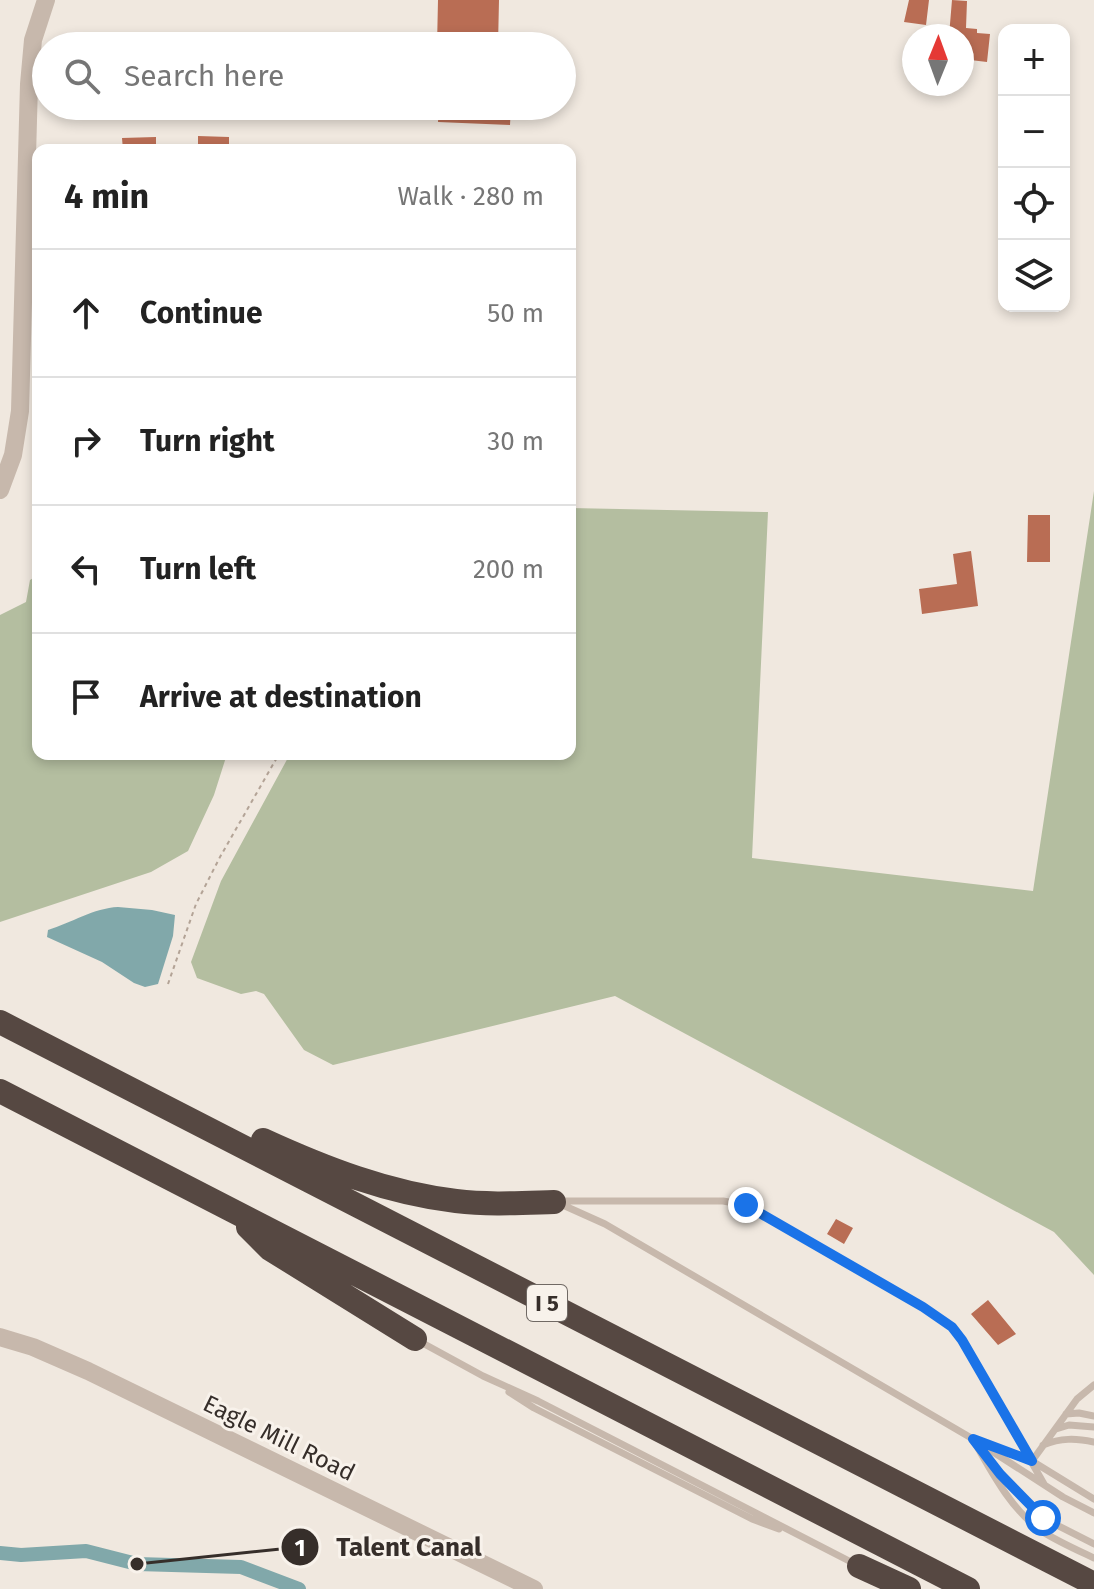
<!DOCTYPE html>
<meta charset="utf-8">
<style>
:root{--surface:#fff;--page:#f2f2f2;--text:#222;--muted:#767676;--line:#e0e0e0}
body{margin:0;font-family:"Fira Sans",sans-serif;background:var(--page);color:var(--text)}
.controls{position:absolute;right:24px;top:24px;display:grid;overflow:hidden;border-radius:16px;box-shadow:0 4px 12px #0003}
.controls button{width:72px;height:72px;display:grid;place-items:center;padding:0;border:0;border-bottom:2px solid var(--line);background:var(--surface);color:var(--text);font:40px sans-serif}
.compass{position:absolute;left:902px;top:24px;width:72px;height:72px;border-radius:50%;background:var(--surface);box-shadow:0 4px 12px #0003;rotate:1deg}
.stop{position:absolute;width:24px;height:24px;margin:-18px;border:6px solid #1a73e8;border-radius:50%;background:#fff}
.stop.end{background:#1a73e8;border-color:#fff;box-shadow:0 2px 8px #0008}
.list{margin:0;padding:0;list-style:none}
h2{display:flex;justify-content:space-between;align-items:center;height:104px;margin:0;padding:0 32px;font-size:34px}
h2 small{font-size:26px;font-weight:400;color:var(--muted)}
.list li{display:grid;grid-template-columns:52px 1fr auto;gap:24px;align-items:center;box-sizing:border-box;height:128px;padding:0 32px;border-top:2px solid var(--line)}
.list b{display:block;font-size:30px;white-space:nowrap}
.list em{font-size:26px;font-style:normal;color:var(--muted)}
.icon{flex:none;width:44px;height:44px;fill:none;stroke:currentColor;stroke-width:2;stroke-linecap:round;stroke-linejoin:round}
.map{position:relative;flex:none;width:1094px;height:1589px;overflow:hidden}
.search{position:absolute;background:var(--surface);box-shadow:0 4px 12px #0003;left:32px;top:32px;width:544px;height:88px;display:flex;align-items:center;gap:20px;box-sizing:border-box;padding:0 28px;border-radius:44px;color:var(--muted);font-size:30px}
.panel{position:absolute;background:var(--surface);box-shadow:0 4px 12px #0003;left:32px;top:144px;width:544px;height:616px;border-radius:16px}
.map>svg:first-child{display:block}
.green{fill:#b4bea0}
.water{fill:#81a8aa}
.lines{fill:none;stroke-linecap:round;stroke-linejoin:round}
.canal{stroke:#81a8aa;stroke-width:14}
.building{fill:#b96d54}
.path{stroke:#b3a396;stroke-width:2;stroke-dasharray:4 4;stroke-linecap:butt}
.service{stroke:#c7b8ac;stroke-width:7}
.tertiary{stroke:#c7b8ac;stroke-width:18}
.motorway{stroke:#564842;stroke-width:24}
.route{stroke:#1a73e8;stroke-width:10}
.labels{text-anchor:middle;stroke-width:6;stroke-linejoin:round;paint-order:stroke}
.shield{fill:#f8f2eb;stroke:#706964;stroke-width:2}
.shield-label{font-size:22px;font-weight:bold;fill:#362e2a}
.street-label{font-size:24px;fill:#362e2a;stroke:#f8f2eb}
.leader{fill:none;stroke:#362e2a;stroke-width:3}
.callout-dot{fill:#362e2a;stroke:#f8f2eb;stroke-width:3}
.mark-label{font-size:24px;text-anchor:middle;font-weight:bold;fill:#fff}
.callout-label{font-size:26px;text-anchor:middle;font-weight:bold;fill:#362e2a;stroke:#f8f2eb;stroke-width:6;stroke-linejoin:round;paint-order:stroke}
</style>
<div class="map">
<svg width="1094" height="1589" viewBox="0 0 1094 1589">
<rect width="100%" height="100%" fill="#f0e8df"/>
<path class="green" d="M1094,491V1275L1054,1232L615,996L333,1065L304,1050L264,994L256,991L241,994L197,978L191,962L221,881L290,754H570V508L768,512L752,858L1033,891Z
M38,575V754H227L214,795L188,851L151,872L0,922V615L26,602L30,580Z"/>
<path class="water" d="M118,907L152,910L175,915L173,936L158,984L145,987L134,983L102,962L47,937L48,930C71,923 94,908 118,907Z"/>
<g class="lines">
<path class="canal" d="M0,1553L21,1555L86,1551L137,1564L241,1567L299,1589"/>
</g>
<path class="building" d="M438,0H499L498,46H437Z
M909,0H929L926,25L904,22Z
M952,0L967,1L966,28L977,29V33L990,34L987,62L962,59V36H949Z
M439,106H511L510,125L438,122Z
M198,136L229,137V150H198Z
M156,137V150H123L122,138Z
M1028,515H1050V562H1027Z
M971,551L978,606L922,614L919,589L957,584L953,554Z
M836,1219L853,1228L844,1244L827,1234Z
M988,1300L1016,1334L998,1345L971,1314Z"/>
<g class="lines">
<path class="path" d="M168,984L196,904L220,857L279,754"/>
<path class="service" d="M564,1201H723L746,1205L923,1307L952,1327L962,1340L1044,1484
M556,1202L605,1224L973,1439L1063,1497L1094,1513
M417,1340L483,1376L538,1401L855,1564
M509,1392L534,1408L752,1519L779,1529
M1066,1414L1079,1413L1094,1416
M1056,1429L1069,1425L1094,1427
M974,1441C992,1473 1012,1511 1043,1532C1059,1542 1077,1550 1094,1558
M986,1444L1032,1461L1094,1499
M1043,1445C1061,1438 1075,1438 1094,1442
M987,1456L1000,1474L1043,1518L1094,1544
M1032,1461L1077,1399L1094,1385"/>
<path class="tertiary" d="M0,490L13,455L20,411L29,84L33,40L46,0
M0,1337L33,1347L88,1371L534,1589"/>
<path class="motorway" d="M0,1022L1094,1584
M0,1091L968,1589
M263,1140C324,1168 388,1193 456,1201C488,1205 521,1203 554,1202
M248,1227L270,1249L415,1339
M859,1566L909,1589"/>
</g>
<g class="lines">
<path class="route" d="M746,1205L923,1307L952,1327L962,1340L1032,1461L973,1439L1000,1474L1043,1518"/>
</g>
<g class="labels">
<rect class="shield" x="527" y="1285" width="40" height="36" rx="6"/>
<g class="shield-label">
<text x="547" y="1311">I 5</text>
</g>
<g class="street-label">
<text transform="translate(279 1438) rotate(26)" y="8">Eagle Mill Road</text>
</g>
</g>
<path class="leader" d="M137 1564L300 1547"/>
<g class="callout-dot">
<circle cx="137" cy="1564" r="8"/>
<circle cx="300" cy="1547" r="20"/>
</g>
<g class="mark-label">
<text x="300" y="1556">1</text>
</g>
<g class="callout-label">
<text x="409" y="1556">Talent Canal</text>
</g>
</svg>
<div class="controls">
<button>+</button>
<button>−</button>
<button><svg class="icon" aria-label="locate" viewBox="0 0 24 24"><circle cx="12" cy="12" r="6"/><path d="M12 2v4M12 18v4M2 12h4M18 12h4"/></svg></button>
<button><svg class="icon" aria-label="layers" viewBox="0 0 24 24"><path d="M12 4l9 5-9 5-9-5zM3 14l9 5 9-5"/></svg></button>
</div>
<svg class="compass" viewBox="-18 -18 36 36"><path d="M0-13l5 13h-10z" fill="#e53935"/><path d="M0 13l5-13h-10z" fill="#767676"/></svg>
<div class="stop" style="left:1043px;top:1518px"></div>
<div class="stop end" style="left:746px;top:1205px"></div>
<div class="search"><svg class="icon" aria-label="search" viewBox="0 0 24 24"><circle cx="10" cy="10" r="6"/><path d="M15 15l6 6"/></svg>Search here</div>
<section class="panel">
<h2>4 min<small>Walk · 280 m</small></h2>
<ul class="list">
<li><svg class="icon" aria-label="ahead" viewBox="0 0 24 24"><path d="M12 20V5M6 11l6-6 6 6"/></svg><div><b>Continue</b></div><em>50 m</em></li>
<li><svg class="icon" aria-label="right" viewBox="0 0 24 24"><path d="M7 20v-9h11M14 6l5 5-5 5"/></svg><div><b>Turn right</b></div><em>30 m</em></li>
<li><svg class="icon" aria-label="left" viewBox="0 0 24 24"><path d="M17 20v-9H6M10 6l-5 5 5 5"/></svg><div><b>Turn left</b></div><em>200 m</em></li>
<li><svg class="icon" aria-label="arrive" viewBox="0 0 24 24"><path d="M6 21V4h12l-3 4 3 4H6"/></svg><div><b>Arrive at destination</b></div></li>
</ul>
</section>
</div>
